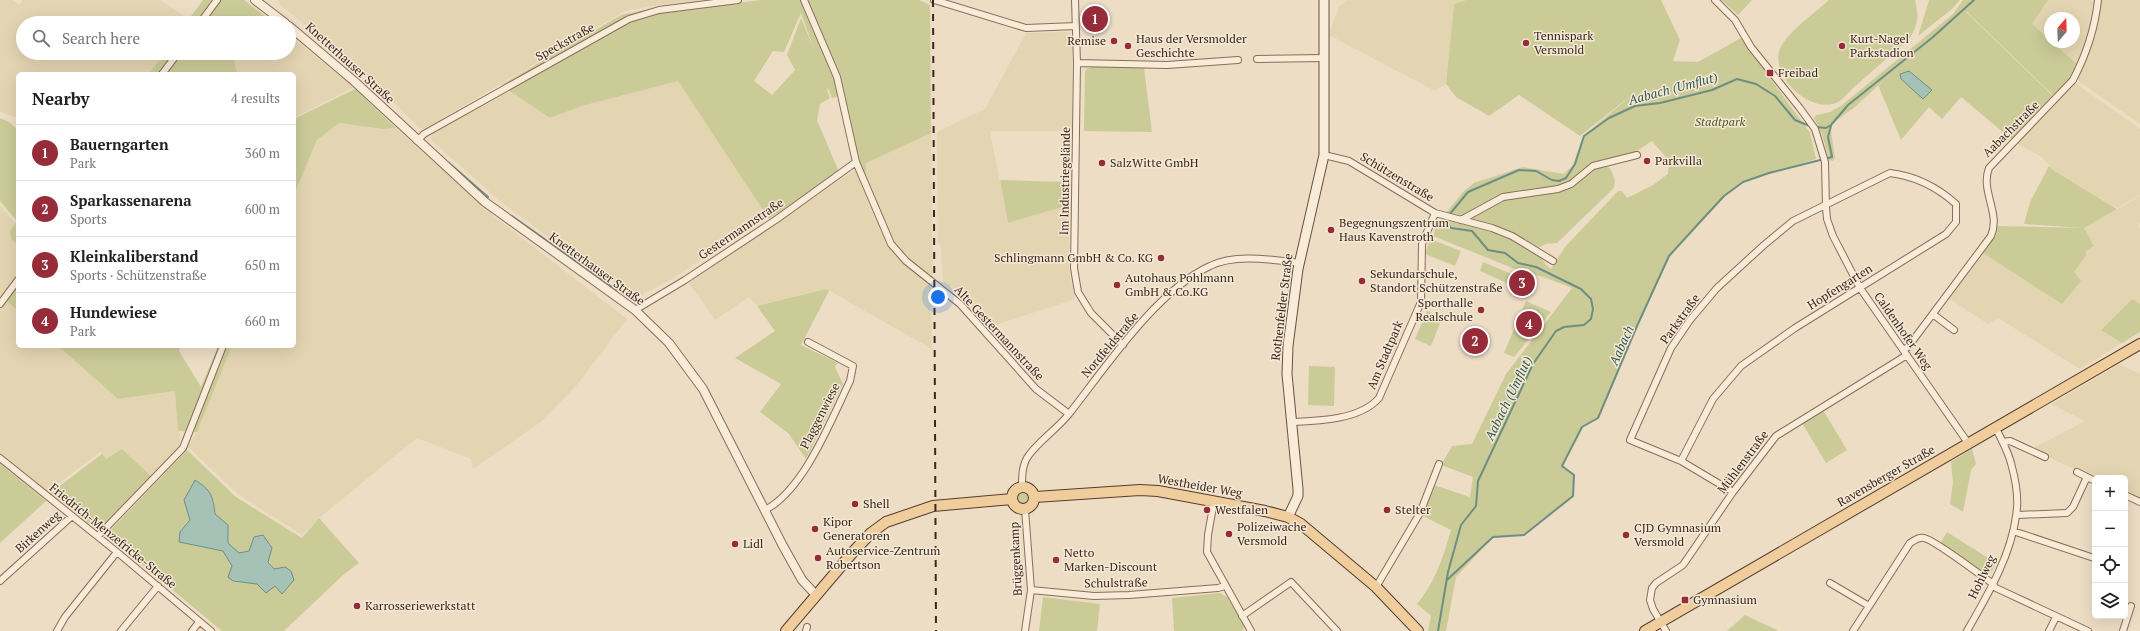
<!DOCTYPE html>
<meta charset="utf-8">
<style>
:root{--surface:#fff;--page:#f2f2f2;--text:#222;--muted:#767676;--line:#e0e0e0;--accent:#962c39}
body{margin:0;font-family:"PT Serif",serif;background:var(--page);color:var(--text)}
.controls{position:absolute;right:12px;bottom:12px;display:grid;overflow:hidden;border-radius:6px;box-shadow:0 4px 16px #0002}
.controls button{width:36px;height:36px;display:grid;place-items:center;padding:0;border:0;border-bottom:1px solid var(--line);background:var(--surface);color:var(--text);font:20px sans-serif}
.compass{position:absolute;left:2044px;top:12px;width:36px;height:36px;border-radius:50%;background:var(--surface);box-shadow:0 4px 16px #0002;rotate:19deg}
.you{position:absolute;left:938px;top:297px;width:14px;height:14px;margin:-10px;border:3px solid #fff;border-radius:50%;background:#1a73e8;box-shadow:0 0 0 6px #1a73e833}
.badge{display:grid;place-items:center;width:26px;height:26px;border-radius:50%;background:var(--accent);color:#fff;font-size:13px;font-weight:700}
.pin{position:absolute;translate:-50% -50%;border:2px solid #fff;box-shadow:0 1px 4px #0006}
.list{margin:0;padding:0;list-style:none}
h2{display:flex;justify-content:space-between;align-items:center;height:52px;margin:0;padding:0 16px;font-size:17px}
h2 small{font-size:13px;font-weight:400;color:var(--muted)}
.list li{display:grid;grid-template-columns:26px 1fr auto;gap:12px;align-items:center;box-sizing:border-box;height:56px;padding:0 16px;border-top:1px solid var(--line)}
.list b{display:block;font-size:15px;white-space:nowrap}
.list p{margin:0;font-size:13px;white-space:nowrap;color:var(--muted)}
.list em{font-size:13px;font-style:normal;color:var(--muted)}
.icon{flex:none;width:22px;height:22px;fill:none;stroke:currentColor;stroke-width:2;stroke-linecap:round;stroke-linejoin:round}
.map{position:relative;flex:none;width:2140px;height:631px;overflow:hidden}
.search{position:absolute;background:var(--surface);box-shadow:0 4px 16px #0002;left:16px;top:16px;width:280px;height:44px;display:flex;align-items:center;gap:10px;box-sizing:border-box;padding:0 14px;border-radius:22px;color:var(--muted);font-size:15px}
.panel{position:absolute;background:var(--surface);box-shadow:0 4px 16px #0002;left:16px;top:72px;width:280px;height:276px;border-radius:6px}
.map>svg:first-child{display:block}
.farmland{fill:#e3d5b2}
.green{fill:#cbcb98;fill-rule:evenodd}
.water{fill:#a6c1b6;stroke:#6d8f83}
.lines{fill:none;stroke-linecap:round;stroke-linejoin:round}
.stream{stroke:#6d8f83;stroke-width:2}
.minor-casing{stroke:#886e5b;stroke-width:8}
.tertiary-casing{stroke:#886e5b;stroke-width:10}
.secondary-casing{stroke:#6a4f3e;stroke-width:11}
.primary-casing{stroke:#563d2f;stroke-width:12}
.minor{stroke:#f8ebd8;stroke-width:6}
.tertiary{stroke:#f8ebd8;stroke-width:8}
.secondary{stroke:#f8ebd8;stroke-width:9}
.primary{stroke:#f0cd9d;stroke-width:10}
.rail{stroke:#38281f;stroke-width:2;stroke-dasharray:7 7;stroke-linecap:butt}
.poi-dot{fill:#962c39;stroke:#f5e8d4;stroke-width:1.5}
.labels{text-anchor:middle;stroke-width:3;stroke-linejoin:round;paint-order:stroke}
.poi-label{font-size:12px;fill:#38281f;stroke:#f5e8d4;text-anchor:start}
.street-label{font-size:12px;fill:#38281f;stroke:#f5e8d4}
.park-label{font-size:12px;font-style:italic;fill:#4e5426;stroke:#f5e8d4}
.water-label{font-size:13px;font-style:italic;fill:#2e5850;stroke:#f5e8d4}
</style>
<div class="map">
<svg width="2140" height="631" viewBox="0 0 2140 631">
<rect width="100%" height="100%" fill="#edddc5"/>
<path class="farmland" d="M0,0H12L20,5L22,0H160L189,19L186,23H23V53H164L149,74H18V118L0,112Z
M278,0H704L663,5V4L625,11L424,129L420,128L346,57L279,4Z
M1348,0H1466L1454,4L1446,84L1435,91L1329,35L1339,6Z
M2048,0H2091L2097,4L2079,66L2052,42H2074V18H2050V40L2031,24Z
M2100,0H2140V124L2077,80L2084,64L2096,22Z
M1067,32L1072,38V131H990L1008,223L1070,204L1069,269L1075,299L989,327L943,282L941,246L938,242L937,132L985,109L1026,33Z
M289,35L354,87L294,118V74H237L233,53H289Z
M678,81L767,216L669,281L637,297L571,254L501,202L430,139L433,133L508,90L550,118L582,106Z
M2074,82L2140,129V195L2117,208L2053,170L2042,157L2015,143L2065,93Z
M339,123L383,129L396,128L496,218L627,319L576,386L542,421L473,469L471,459L417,438L319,518L302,535L239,495L188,447L197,432L232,346H294V195L317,140Z
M931,133L933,277L908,259L894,243L865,181V163Z
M856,169L870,207L889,247L905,263L931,283L932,349L826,289L757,306L749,297L715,320L689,283Z
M2140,196V223L2138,226L2140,230V304L2132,299L2101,330L2122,343L2080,369L1998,318L1988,324L1948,298L1983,253L2062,304L2074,272L2086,256L2084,228Z
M0,205L15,224L10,231L11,239L18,245V275L0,301Z
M7,301L18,311V346H58L118,399L175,391L180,443L176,452L151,476L122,449L106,459L100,452L47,492L0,454V309Z
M2120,364L2140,374V500L2125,493V478L2095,479L2032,449L2085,421L2051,404Z"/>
<path class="green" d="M203,0H244L271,21L268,23H186Z
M721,0V5L761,0H919L930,5L931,133L866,163L865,181L858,162L844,95L832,98L828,88L827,90L830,98L820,104L817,120L839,172L769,219L678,81L582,106L550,118L501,85L621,15L654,8ZM801,13L814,49L801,18L787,55L795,70L772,95L754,81L773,51L784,52Z
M1466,0H1661L1680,40L1673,61L1698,62L1741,38L1810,133L1816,159L1743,182L1724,196L1669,256L1637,326L1598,418L1582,427L1562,466L1574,475L1573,496L1524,535L1493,537L1456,577L1446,631H1428L1431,616L1417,604C1436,581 1443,557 1451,530L1421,515L1434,485L1470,497L1473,477L1441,465L1452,446L1472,444L1506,374L1572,288L1546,278L1515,269L1433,236L1437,224L1463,192L1474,183L1523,167L1564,174L1573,165L1583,136L1638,90L1580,136L1519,95L1489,116L1456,97L1446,84L1454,4ZM1652,141L1669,161L1668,174L1653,185L1627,198L1622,191H1618L1565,247L1551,269C1544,265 1542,256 1534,251C1511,236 1485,228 1459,218L1504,194L1555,187L1567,183L1597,162L1635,152Z
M1722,0H1752L1738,15Z
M1829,0H1915C1919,15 1918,25 1910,38C1891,55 1871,72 1852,89C1848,93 1842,101 1836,103C1810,113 1773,79 1779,52C1782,36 1816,12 1829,0Z
M1929,0H1960L1952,9L1918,36Z
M1963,0H2048L2032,24L2079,66L2068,83L2055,97L1966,11V12L2054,97L2011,139L1961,97L1942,119L1929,107L1901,140L1878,85L1885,79L1855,107L1830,125L1835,158L1833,161L1829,160L1822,134L1814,118L1816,115L1830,112L1842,105L1953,14Z
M1102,10L1106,17L1087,27L1083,21Z
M164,53H233L237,74H149Z
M1093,66L1144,68L1152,132L1084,131L1085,72L1086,69Z
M355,89L396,128L383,129L339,123L317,140L294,195V119Z
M0,118L9,122L18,130V245L11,239L10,231L17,221L0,201Z
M1604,166L1610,168L1615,180L1614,188L1557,243L1546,244L1538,248L1512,234L1468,220V218L1503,199L1559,191L1591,169Z
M2049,166L2053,170L2117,209L2084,228L2094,246L2086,251V256L2074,272L2081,281L2062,304L1983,253L1992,239L1997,226L2083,228L2024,224L2030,202Z
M1000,180L1065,182V206L1008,223Z
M1430,239L1461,251L1455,266L1425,254Z
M1483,262L1516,276L1519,272L1527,275L1521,289L1480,271Z
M18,285V311L7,301Z
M826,289L829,291L801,345L838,363L835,367L843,384L806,459L788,433L760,412L781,384L735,358L775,331L757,306Z
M2132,299L2140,304V332L2122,343L2101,330Z
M1526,301L1551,312L1514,357L1504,353Z
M1427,311L1442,318L1431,346L1415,339Z
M58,346H181L179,351L201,387L218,346H232L197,432L178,431L175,391L118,399Z
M1309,366L1335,367L1334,406L1308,405Z
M1823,410L1847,450L1826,463L1802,423Z
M122,449L151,476L98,531L60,500L49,494L102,454L106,459Z
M1972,449L1976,464L1971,470L1963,512L1950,504L1953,483L1951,462Z
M187,450L236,497L302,538L319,518L359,563L342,576L284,631H222L106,535ZM195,481C211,490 214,496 215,514L228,525V543L239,553L249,551L254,537L274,569L285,567L291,571L257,584L233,581L232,566L223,551L179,542L180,532L190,520L188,511Z
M0,464L46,501L0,543Z
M1016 498a7 7 0 1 1 14 0a7 7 0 1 1-14 0Z
M1947,532L1996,563L1991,573L1986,574L1940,544Z
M1220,593L1227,597L1244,625L1243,631H1174L1172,598Z
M1043,597L1100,604L1097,631H1039Z
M1745,615L1779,631H1727Z"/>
<path class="water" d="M1909,71L1932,90L1923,99L1901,79L1900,74Z
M195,480C211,490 213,496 215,514L228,525V543L239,553L249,551L254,537L263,535L272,548L268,562L274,569L285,567L291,571L294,580L282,594L275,586L266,593L257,584L233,581L228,577L232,566L223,551L179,542L180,532L190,520L184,500Z"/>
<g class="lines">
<path class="stream" d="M1816,127L1826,128L1831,125L1848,105L1933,37L1974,0
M449,163L488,197
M512,216L616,290
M1447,580L1493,537L1524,535L1573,496L1574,475L1562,466L1582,427L1598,418L1637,326L1669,256L1700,222L1724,196L1743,182L1769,173L1832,157L1828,137L1831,126
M1438,631L1448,572L1461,525L1476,506L1478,481L1533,364L1556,331L1564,327L1584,325L1591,319L1593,309L1591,299L1581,289L1536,267L1518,263L1505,253L1488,250L1472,231L1451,228L1447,223L1449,215L1468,192L1519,170L1536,171L1552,180L1559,181L1566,178L1575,164L1584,136L1609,118L1635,106L1660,103L1712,90L1737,79L1756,84L1775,96L1795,120L1812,127"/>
<g class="minor-casing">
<path id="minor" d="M804,0L837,77L856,162L891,244L906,261L960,304L1036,389L1069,414
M934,0L1026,28L1076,26
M1075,0L1077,63L1074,268L1078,292L1091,313L1123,345
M1715,0L1735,20L1751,47L1799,107L1815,129L1825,162L1826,207L1827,219L1833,236L1860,288L1968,443
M200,23L217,0
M1257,59L1325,58
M1077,63L1167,65L1238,60
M162,74L178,53
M417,141L424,134L629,19L659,10L738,0
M1324,155L1349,161L1435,213L1492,228L1512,236L1553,261
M1461,220L1503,197L1558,189L1571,184L1593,166L1637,155
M0,304L18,280
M635,310L685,280L777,219L856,162
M1934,315L1954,330
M1903,350L1908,347L1991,236C2001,213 1980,191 1989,168L2073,80C2086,55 2095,28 2098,0
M1291,422C1318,421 1360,420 1379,398L1421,302L1422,244L1435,213
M2003,442L2010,441L2045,457
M0,458L117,552L211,631
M1681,461L1630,440L1671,348L1690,320L1717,288L1764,245L1793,221L1890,173C1915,176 1937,187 1956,204V222L1946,234L1795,328L1741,366L1713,399L1681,461L1733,492
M2077,472L2095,481
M1022,487C1022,476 1022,464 1029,455C1040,440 1057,429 1069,414C1105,368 1157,290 1210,266C1236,253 1272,260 1300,263
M2125,495L2140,502
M1214,501L1208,535L1207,552L1251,631
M1025,509L1031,590L1025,631
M765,510C804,490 831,420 850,381L853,366L808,342
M2017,515L2067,513L2073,507L2087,477
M2013,531L2094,558
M98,536L183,448L223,346
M0,581L72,516
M1830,583L1869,606
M1376,587L1420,513L1439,464
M1031,590L1094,596L1129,595L1218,588L1225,586
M1242,616L1291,582L1337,631
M57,631L65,617L117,552
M121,631L158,586
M192,631L199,622
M806,631L807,627
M1666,631L1653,609L1650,600L1652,588L1656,583L1683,565L1733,492L1776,436L1907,355
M1853,631L1910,543C1915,540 1918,537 1924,538C1935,540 1980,575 1992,583L1996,588L2088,631
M1967,631C1987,596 2011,556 2016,516C2019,500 2016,482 2012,467C2009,453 2002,440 1995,427
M2049,631L2056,617
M2123,631L2131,606"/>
</g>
<g class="tertiary-casing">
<path id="tertiary" d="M255,0L285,23
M289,26L354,81L485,202L635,310L669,343L703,389L783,546L802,580L815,594"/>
</g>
<g class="secondary-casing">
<path id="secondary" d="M1288,517L1298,496V489L1287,374L1288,346L1298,269L1324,155V0"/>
</g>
<g class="primary-casing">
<path id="primary" d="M1012 498a11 11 0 1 1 22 0a11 11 0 1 1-22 0Z
M1035,497L1140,490L1158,491L1265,511L1288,517L1301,524L1376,587L1418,631
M786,631L853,552L871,533L886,522L933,506L1012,499
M1645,631L2140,344"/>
</g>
<use href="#minor" class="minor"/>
<use href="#tertiary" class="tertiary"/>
<use href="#secondary" class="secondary"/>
<use href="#primary" class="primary"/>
<path class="rail" d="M933,0L936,631"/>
</g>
<g class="poi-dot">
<circle cx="1114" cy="41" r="4"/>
<circle cx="1526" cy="43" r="4"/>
<circle cx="1128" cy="46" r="4"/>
<circle cx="1842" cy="46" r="4"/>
<rect x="1766" y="69" width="8" height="8" rx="2"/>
<circle cx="1647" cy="161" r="4"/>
<circle cx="1102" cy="163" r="4"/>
<circle cx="1331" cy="230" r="4"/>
<circle cx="1161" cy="258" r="4"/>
<circle cx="1362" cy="281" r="4"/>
<circle cx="1117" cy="285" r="4"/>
<circle cx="1481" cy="310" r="4"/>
<circle cx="855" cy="504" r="4"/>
<circle cx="1207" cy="510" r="4"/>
<circle cx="1387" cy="510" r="4"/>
<circle cx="815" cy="529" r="4"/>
<circle cx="1229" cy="534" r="4"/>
<circle cx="1626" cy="535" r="4"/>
<circle cx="735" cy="544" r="4"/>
<circle cx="818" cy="558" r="4"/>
<circle cx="1056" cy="560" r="4"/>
<rect x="1681" y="596" width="8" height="8" rx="2"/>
<circle cx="357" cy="606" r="4"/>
</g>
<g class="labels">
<g class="poi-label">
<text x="1534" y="40">Tennispark<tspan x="1534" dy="14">Versmold</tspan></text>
<text x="1136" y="43">Haus der Versmolder<tspan x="1136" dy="14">Geschichte</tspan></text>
<text x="1850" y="43">Kurt-Nagel<tspan x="1850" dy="14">Parkstadion</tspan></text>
<text x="1106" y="45" text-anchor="end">Remise</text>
<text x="1778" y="77">Freibad</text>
<text x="1655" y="165">Parkvilla</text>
<text x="1110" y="167">SalzWitte GmbH</text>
<text x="1339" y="227">Begegnungszentrum<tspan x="1339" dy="14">Haus Kavenstroth</tspan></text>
<text x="1153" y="262" text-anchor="end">Schlingmann GmbH &amp; Co. KG</text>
<text x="1370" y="278">Sekundarschule,<tspan x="1370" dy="14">Standort Schützenstraße</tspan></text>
<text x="1125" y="282">Autohaus Pohlmann<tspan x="1125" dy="14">GmbH &amp; Co.KG</tspan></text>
<text x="1473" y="307" text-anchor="end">Sporthalle<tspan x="1473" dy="14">Realschule</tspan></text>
<text x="863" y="508">Shell</text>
<text x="1215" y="514">Westfalen</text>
<text x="1395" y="514">Stelter</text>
<text x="823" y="526">Kipor<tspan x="823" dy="14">Generatoren</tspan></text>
<text x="1237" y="531">Polizeiwache<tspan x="1237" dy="14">Versmold</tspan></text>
<text x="1634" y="532">CJD Gymnasium<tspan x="1634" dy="14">Versmold</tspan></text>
<text x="743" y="548">Lidl</text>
<text x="826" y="555">Autoservice-Zentrum<tspan x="826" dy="14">Robertson</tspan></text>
<text x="1064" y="557">Netto<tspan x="1064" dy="14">Marken-Discount</tspan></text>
<text x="1693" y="604">Gymnasium</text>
<text x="365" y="610">Karrosseriewerkstatt</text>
</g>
<g class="street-label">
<text transform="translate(565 42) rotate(-29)" y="4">Speckstraße</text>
<text transform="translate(350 63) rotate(42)" y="4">Knetterhauser Straße</text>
<text transform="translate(2011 129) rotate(-45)" y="4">Aabachstraße</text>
<text transform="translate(1397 177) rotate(31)" y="4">Schützenstraße</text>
<text transform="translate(1065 181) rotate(-89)" y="4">Im Industriegelände</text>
<text transform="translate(741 229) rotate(-34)" y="4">Gestermannstraße</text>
<text transform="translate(597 269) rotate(36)" y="4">Knetterhauser Straße</text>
<text transform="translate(1840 287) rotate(-32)" y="4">Hopfengarten</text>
<text transform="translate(1282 307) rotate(-83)" y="4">Rothenfelder Straße</text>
<text transform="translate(1680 319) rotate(-54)" y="4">Parkstraße</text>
<text transform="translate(1903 331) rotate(55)" y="4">Caldenhofer Weg</text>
<text transform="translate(999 333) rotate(47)" y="4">Alte Gestermannstraße</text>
<text transform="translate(1110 345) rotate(-50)" y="4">Nordfeldstraße</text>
<text transform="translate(1385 355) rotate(-67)" y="4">Am Stadtpark</text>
<text transform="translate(820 416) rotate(-63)" y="4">Plaggenwiese</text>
<text transform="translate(1743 462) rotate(-53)" y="4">Mühlenstraße</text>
<text transform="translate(1886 476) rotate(-30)" y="4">Ravensberger Straße</text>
<text transform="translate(1200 486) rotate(10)" y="4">Westheider Weg</text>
<text transform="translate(38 532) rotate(-42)" y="4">Birkenweg</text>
<text transform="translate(113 536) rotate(39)" y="4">Friedrich-Menzefricke-Straße</text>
<text transform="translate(1016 559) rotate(-93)" y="4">Brüggenkamp</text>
<text transform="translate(1982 577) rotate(-64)" y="4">Hohlweg</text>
<text transform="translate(1116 583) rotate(-1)" y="4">Schulstraße</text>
</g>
<g class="park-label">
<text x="1720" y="126">Stadtpark</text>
</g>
<g class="water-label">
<text transform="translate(1673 88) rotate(-15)" y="5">Aabach (Umflut)</text>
<text transform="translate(1621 345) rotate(-66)" y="5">Aabach</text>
<text transform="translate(1508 398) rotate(-64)" y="5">Aabach (Umflut)</text>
</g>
</g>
</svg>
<div class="controls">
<button>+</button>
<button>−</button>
<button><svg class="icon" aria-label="locate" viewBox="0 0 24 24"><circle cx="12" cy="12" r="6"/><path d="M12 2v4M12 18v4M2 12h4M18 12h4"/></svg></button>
<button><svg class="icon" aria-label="layers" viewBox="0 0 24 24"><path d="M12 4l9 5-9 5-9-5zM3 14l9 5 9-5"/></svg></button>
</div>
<svg class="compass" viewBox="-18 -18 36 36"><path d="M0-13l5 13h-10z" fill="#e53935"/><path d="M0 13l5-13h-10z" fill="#767676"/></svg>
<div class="you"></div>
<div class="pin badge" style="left:1095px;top:19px">1</div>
<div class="pin badge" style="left:1475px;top:341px">2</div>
<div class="pin badge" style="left:1522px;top:283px">3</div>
<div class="pin badge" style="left:1529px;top:324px">4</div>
<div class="search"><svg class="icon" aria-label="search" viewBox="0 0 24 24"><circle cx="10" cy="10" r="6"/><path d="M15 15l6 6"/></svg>Search here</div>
<section class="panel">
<h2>Nearby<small>4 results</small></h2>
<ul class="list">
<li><span class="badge">1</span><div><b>Bauerngarten</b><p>Park</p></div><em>360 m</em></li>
<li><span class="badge">2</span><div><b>Sparkassenarena</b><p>Sports</p></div><em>600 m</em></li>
<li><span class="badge">3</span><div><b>Kleinkaliberstand</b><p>Sports · Schützenstraße</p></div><em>650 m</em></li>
<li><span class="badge">4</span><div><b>Hundewiese</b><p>Park</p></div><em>660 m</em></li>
</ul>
</section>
</div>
